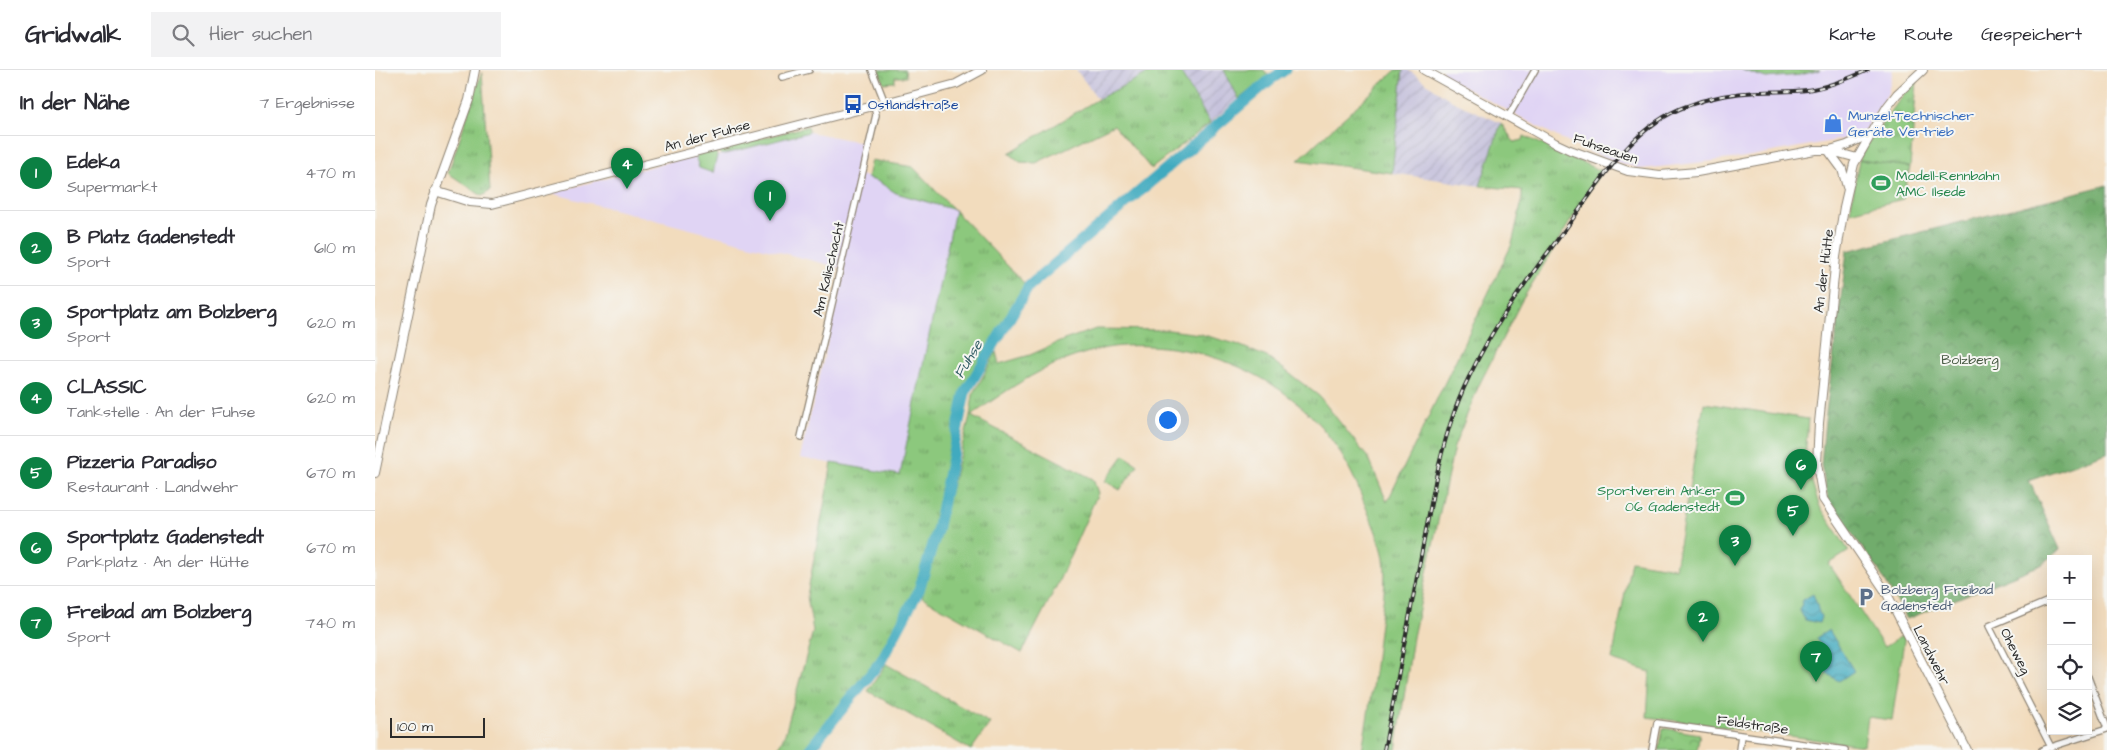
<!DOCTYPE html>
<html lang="de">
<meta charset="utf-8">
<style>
:root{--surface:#fff;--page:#f2f2f3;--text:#2b2b33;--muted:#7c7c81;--line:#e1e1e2;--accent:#0b8043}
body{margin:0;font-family:"Architects Daughter",sans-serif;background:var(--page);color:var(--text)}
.controls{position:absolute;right:15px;bottom:15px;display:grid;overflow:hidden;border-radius:0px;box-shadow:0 5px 20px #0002}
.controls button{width:45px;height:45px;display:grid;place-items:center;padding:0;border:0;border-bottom:1px solid var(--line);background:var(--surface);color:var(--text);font:25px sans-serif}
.scale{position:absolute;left:15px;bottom:12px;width:95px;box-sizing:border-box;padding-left:5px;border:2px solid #2b2b2b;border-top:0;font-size:14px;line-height:18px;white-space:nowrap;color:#2b2b2b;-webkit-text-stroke:4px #f6f6f2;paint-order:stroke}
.you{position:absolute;left:792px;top:349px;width:18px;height:18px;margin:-12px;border:4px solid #fff;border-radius:50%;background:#1a73e8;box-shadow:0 0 0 8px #1a73e833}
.badge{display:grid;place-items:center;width:32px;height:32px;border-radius:50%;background:var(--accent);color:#fff;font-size:16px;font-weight:700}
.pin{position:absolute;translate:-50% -41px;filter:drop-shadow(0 1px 2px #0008)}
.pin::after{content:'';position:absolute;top:26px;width:18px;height:15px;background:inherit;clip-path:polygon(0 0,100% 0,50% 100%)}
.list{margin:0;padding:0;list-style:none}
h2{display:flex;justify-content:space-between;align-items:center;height:65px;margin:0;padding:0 20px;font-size:21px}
h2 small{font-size:16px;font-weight:400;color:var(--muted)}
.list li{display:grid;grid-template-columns:32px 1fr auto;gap:15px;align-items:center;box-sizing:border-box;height:75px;padding:0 20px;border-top:1px solid var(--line)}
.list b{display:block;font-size:19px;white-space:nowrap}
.list p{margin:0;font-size:16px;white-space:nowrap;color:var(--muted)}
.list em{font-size:16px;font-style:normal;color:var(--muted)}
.icon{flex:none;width:28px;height:28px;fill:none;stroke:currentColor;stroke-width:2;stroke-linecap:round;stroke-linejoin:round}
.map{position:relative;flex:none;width:1732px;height:680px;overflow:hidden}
header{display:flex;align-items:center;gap:30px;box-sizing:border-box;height:70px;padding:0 25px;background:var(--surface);border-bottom:1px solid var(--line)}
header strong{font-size:24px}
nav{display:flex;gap:28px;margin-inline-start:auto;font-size:18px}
.search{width:350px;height:45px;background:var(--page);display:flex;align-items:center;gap:12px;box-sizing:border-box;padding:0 18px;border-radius:0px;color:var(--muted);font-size:19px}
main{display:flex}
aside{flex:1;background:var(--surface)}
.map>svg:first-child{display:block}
.built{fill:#e0d4f4}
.industrial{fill:url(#industrial-furrows)}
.grass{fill:url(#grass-tufts);stroke:#5c7a54}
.forest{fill:url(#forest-crowns);stroke:#4e6c4c}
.park{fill:url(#park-crowns);stroke:#5c7a54}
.garden{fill:#8cc87d;stroke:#5c7a54}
.water{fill:url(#water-waves);stroke:#366a75}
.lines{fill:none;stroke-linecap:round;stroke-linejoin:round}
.river{stroke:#40aabf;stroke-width:11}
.street-casing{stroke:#8e8474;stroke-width:8}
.secondary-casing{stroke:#8e8474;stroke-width:10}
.street{stroke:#fff;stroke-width:5.5}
.secondary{stroke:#fff;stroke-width:8}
.rail-casing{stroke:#2b2b2b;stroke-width:4}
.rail{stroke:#f6f6f2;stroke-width:2;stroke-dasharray:5.5;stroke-linecap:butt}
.labels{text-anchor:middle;stroke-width:4;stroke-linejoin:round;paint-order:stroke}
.transit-label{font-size:14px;fill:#164399;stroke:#f6f6f2;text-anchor:start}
.shop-label{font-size:14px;fill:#366cbe;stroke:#f6f6f2;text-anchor:start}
.street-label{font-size:14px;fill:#2b2b2b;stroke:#f6f6f2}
.leisure-label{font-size:14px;fill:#27864d;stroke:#f6f6f2;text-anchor:start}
.park-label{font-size:14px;fill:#485a44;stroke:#f6f6f2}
.service-label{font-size:14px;fill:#4e5e75;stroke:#f6f6f2;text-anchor:start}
.water-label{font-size:15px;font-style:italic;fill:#335e66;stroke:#f6f6f2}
</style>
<header>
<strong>Gridwalk</strong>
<div class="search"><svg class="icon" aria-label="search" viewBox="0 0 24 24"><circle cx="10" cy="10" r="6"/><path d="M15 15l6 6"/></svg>Hier suchen</div>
<nav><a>Karte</a><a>Route</a><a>Gespeichert</a></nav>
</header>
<main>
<aside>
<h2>In der Nähe<small>7 Ergebnisse</small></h2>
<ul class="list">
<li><span class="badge">1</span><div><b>Edeka</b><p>Supermarkt</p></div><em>470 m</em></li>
<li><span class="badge">2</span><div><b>B Platz Gadenstedt</b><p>Sport</p></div><em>610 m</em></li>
<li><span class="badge">3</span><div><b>Sportplatz am Bolzberg</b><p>Sport</p></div><em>620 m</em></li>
<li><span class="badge">4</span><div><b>CLASSIC</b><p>Tankstelle · An der Fuhse</p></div><em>620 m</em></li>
<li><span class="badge">5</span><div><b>Pizzeria Paradiso</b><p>Restaurant · Landwehr</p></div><em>670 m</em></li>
<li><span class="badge">6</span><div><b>Sportplatz Gadenstedt</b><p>Parkplatz · An der Hütte</p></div><em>670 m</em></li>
<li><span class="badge">7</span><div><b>Freibad am Bolzberg</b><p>Sport</p></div><em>740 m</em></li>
</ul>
</aside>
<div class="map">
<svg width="1732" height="680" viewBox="0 0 1732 680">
<defs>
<pattern id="industrial-furrows" width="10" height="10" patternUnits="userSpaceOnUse" patternTransform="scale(1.25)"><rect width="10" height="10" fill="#c4c0db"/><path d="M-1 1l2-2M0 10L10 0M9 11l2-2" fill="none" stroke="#a9a5bc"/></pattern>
<pattern id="grass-tufts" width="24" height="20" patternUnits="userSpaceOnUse" patternTransform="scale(1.25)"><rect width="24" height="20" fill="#8cc87d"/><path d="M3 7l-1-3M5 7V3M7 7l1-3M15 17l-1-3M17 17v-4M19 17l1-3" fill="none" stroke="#73a367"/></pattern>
<pattern id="forest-crowns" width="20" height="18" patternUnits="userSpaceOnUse" patternTransform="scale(1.25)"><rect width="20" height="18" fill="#71ac6c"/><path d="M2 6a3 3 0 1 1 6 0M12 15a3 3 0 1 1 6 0" fill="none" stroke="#5d8c59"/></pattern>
<pattern id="park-crowns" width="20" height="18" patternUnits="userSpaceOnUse" patternTransform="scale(1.25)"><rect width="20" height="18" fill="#8cc87d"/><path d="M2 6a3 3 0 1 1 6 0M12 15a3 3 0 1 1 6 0" fill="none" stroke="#73a367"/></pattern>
<pattern id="water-waves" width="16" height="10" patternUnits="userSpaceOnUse" patternTransform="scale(1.25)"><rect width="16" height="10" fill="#40aabf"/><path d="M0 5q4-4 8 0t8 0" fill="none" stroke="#368b9b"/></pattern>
</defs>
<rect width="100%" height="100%" fill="#f6f6f2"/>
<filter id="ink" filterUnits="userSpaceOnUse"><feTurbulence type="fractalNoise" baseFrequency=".02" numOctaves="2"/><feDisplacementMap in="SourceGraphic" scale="10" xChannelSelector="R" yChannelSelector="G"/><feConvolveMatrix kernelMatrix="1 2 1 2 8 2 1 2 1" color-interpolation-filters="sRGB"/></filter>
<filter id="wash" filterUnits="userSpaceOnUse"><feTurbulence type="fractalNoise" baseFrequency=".0096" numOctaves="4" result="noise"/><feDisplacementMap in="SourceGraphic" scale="20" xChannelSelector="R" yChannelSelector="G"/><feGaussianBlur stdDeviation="1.12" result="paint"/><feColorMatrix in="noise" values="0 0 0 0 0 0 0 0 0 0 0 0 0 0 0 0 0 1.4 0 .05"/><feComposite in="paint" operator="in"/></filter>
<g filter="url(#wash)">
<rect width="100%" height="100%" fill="#f2dcbd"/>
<path class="built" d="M1067,0H1518L1513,23L1489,61L1473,68L1365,88L1266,99L1235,90L1196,74L1068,6Z
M434,62L490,73L483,104L504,112L521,123L580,140L525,405L425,388L470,199L176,123L320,85L338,103L342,86Z"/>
<path class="industrial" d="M701,0H779L723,29Z
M804,0H849L864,29L835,53Z
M1028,0H1033L1077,31L1126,53L1105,116L1017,103Z"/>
<path class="grass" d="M779,0H804L835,53L776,99L739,55L661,93L645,92L634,83L723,29Z
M1021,0H1028L1017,103L923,90Z
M107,2L115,121L107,126L73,103Z
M1542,11L1535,97L1484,90L1487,82L1528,25Z
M1126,53L1139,72L1148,70L1149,66L1226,101L1146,232L1104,315L1079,377L1038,567L1021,680H987C994,640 1000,601 1004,561C1007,537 1012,512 1009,489C1008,475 992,441 986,425C955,342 884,291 797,278C772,275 746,274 722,280C673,292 635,317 596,346L718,409L723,423L682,515L647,583L547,527L595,346L598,325L621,282L624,294L655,285L689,270L721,259L794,260L825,264L861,274L894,288L944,326L994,389L1012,432L1137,174L1147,131V120L1105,116Z
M433,56L434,62L346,85L343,80Z
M340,80L342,86L338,103L324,98L320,85Z
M496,90L538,97L651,215L588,322L558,459L542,515L502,592L428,680H402L410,664L438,561L432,526L457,393L525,405L580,140L521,123L504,112L492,108Z
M749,385L763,395L745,420L730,411Z
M511,594L615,653L596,680L493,621Z"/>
<path class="forest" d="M1732,115V383L1654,410L1685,479L1668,494L1532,549L1503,499L1454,432L1446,395L1450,350L1472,181Z"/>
<path class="park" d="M503,0H530L531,7H520V12L509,13Z
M1367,0H1445L1425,5L1391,8Z
M1288,658L1325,664L1322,680H1284Z"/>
<path class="garden" d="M849,0H889L893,6L864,29Z
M1484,90L1535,97L1528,129L1475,142Z
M1329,333L1433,349L1430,389L1444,435L1474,481L1454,494L1509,577L1530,564L1517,650L1493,647L1489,676L1272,647L1275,602L1237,590L1256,491L1300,498Z"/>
<path class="water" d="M1438,524C1442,532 1442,539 1446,547L1444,553L1430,550L1424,539L1427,534L1426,531Z
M1454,560L1479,601L1464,611L1448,601L1454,591L1441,568Z"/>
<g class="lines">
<path class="river" d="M434,680L506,591L544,520L562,461L590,323L654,216L895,10L910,0"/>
</g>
</g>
<g filter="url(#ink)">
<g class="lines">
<g class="street-casing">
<path id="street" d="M497,0L510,33
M407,7L434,0
M1133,47L1160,0
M426,367L501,45L499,36
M1713,607L1732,658
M1676,677L1614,556L1676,530
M1277,680L1282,653L1470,680
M1364,680L1366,665
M1417,680L1418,673
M1667,680L1732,659"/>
</g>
<g class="secondary-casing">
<path id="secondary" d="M1049,0L1180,73L1195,80L1253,101L1285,105L1322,102L1440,80H1453L1482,88
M1548,0L1522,24L1512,37L1479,94L1469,137L1461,187L1444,353L1442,394L1448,429L1511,522L1592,680
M1453,80L1467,99L1472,117
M1455,80L1472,75L1495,64
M60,121L95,132L117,134L510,33L581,14L607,0
M0,403L56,135L94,30L100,0"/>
</g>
<use href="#street" class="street"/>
<use href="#secondary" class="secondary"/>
<g class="rail-casing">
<path id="rail" d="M1009,680L1061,407C1069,373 1078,339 1094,307C1119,254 1154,207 1189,161C1223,115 1256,56 1312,36C1335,27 1358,23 1383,22C1399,21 1416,22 1432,20C1453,17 1473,9 1493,0"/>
</g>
<use href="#rail" class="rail"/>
</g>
</g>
<defs>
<g id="bus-bare" transform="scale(1.5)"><path d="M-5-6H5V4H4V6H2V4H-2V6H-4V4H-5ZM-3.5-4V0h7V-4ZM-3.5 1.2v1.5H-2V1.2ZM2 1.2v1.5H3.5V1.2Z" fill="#1a4fb4" stroke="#f6f6f2" stroke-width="2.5" paint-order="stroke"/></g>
<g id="shop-bare" transform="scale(1.5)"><path d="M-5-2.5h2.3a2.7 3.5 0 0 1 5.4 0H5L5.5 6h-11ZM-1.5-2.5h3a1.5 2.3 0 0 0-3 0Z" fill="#3f7fe0" stroke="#f6f6f2" stroke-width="2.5" paint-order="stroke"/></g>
<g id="stadium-bare" transform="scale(1.5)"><path d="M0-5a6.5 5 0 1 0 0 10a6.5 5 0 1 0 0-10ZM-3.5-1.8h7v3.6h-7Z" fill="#2e9e5b" stroke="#f6f6f2" stroke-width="2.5" paint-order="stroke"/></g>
<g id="parking-bare" transform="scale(1.5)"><path d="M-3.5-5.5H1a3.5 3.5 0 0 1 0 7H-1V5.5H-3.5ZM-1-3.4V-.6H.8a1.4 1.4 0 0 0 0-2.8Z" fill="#5c6f8a" stroke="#f6f6f2" stroke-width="2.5" paint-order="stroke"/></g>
</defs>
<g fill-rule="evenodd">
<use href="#bus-bare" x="478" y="34"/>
<use href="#shop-bare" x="1458" y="53"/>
<use href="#stadium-bare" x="1506" y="113"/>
<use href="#stadium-bare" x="1360" y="428"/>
<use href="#parking-bare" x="1491" y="527"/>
</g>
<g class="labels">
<g class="transit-label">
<text x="493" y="39">Ostlandstraße</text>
</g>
<g class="shop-label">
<text x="1473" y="50">Munzel-Technischer<tspan x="1473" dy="16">Geräte Vertrieb</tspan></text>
</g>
<g class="street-label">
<text transform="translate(332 65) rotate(-15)" y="5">An der Fuhse</text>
<text transform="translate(1231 78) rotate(19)" y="5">Fuhseauen</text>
<text transform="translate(453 199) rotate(-77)" y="5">Am Kalischacht</text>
<text transform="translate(1448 201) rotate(-83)" y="5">An der Hütte</text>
<text transform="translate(1641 581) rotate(63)" y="5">Oheweg</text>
<text transform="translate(1557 585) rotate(63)" y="5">Landwehr</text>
<text transform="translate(1378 654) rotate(8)" y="5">Feldstraße</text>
</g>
<g class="leisure-label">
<text x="1521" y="110">Modell-Rennbahn<tspan x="1521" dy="16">AMC Ilsede</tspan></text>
<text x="1345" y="425" text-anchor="end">Sportverein Anker<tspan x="1345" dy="16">06 Gadenstedt</tspan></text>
</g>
<g class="park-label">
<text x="1595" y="294">Bolzberg</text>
</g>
<g class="service-label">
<text x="1506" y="524">Bolzberg Freibad<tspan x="1506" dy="16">Gadenstedt</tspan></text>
</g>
<g class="water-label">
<text transform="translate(593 289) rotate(-59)" y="5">Fuhse</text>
</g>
</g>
</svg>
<div class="controls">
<button>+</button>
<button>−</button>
<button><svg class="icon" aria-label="locate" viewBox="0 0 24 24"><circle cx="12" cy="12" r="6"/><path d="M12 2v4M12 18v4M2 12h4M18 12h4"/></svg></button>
<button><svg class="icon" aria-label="layers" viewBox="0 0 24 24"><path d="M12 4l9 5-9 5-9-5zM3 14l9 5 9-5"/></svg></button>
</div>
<div class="scale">100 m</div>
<div class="you"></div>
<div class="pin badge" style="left:395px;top:151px">1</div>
<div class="pin badge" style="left:1328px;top:572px">2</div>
<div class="pin badge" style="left:1360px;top:496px">3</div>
<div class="pin badge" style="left:252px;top:119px">4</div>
<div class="pin badge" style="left:1418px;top:466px">5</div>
<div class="pin badge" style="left:1426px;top:420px">6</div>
<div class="pin badge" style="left:1441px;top:612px">7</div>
</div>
</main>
